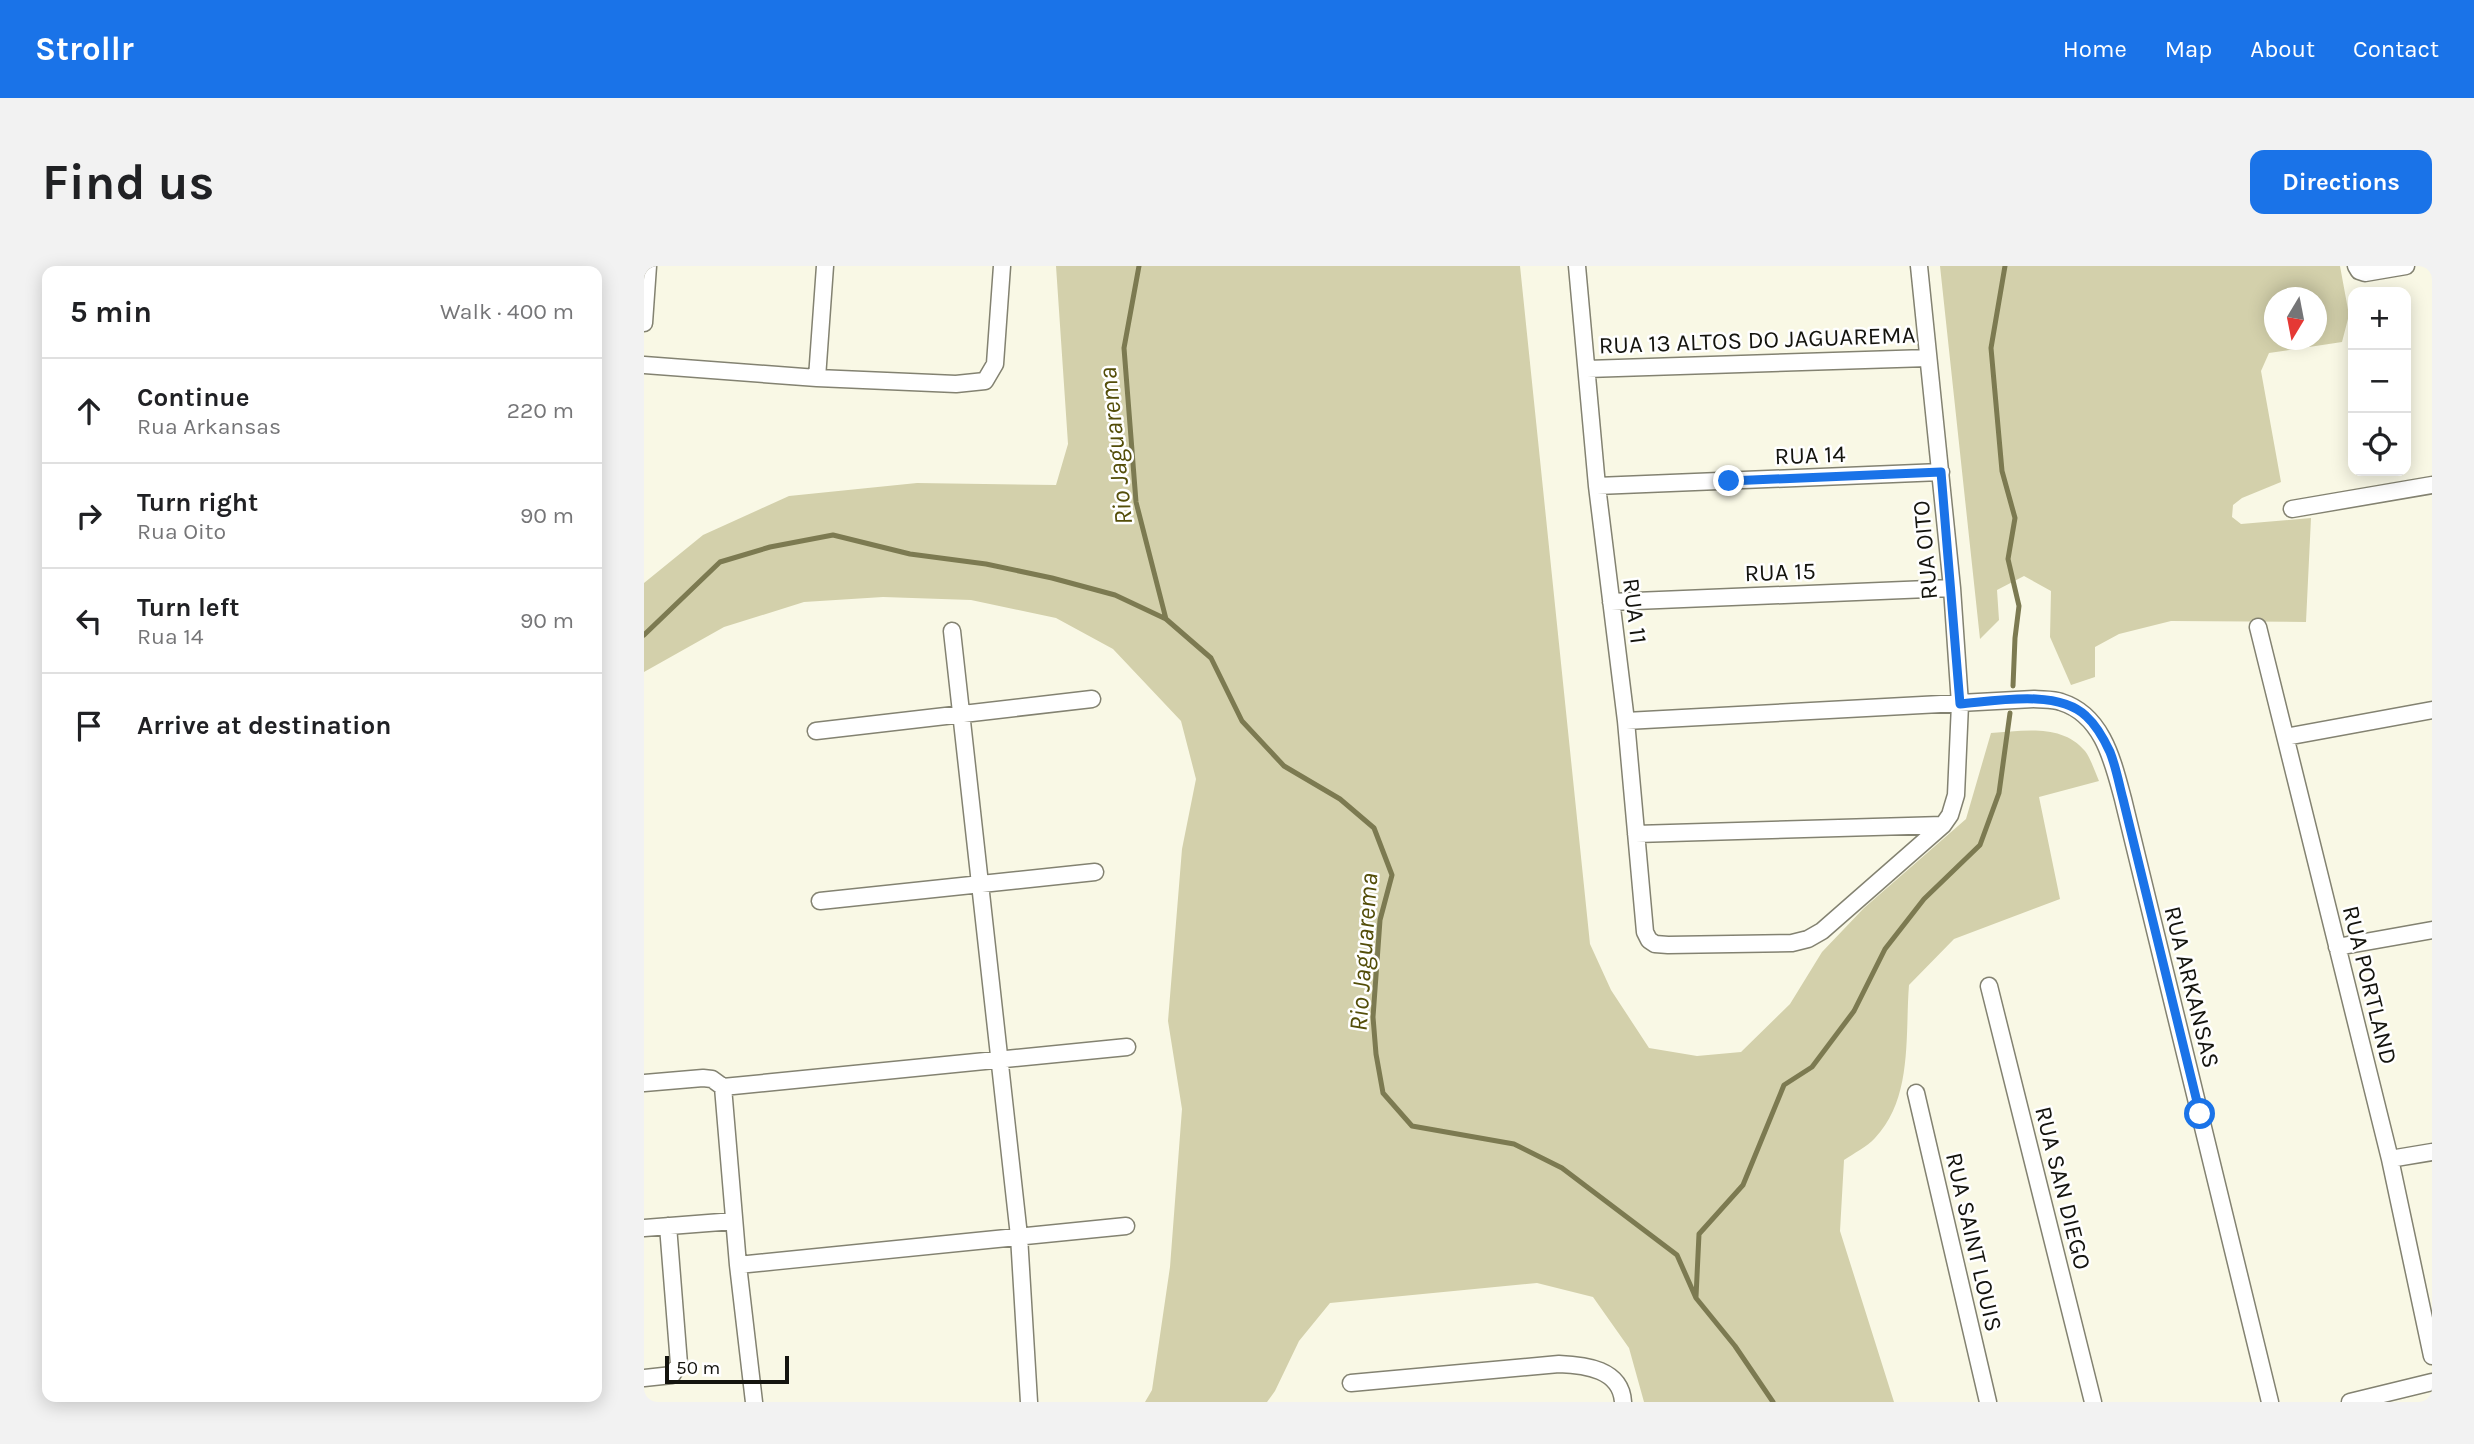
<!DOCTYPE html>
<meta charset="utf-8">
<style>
:root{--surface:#fff;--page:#f2f2f2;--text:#202124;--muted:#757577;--line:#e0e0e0;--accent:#1a73e8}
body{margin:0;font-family:Karla,sans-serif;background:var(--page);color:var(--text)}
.controls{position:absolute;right:21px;top:21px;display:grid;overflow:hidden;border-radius:14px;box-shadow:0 4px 18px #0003}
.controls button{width:63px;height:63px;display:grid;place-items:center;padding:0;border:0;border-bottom:2px solid var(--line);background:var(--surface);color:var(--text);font:35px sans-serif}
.compass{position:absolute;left:1620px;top:21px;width:63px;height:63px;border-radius:50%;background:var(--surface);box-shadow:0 4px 18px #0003;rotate:190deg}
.scale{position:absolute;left:21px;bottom:18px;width:124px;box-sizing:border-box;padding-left:7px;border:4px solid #14140e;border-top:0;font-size:19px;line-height:24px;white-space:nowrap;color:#14140e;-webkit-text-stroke:5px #fff;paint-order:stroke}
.stop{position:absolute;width:21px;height:21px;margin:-16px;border:5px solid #1a73e8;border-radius:50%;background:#fff}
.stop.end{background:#1a73e8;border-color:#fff;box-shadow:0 2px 7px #0008}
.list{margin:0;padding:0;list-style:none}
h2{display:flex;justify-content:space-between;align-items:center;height:91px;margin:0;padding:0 28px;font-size:30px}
h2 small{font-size:23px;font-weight:400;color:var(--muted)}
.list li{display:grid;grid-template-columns:46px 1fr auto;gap:21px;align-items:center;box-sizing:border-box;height:105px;padding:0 28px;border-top:2px solid var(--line)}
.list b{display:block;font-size:26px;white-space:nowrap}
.list p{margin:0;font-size:23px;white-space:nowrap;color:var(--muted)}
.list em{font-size:23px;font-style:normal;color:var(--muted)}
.icon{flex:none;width:38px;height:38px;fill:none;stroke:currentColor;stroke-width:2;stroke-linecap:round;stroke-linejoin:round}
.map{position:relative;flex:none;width:1788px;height:1136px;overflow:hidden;border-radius:14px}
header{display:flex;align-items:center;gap:42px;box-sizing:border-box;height:98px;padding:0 35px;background:var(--accent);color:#fff}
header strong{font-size:33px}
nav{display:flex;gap:38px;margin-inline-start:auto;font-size:24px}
.intro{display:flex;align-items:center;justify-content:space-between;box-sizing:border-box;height:168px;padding:0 42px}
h1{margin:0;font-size:49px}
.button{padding:18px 32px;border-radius:14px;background:var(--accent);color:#fff;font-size:24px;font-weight:700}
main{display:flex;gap:42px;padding:0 42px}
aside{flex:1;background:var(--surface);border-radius:14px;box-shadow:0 4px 18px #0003}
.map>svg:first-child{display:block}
.green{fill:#d3d0ab;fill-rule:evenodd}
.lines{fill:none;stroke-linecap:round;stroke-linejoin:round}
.stream{stroke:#7c7a51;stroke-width:5}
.minor-casing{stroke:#838271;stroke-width:19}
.minor{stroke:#fff;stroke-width:16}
.route{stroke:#1a73e8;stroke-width:9}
.labels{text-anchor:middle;stroke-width:5;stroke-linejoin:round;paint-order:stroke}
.street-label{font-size:24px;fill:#14140e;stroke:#fff}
.water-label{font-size:26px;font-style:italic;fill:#534d08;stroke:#fff}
</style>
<header>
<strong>Strollr</strong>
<nav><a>Home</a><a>Map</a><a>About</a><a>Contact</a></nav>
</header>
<div class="intro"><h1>Find us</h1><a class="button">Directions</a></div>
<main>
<aside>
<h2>5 min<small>Walk · 400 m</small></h2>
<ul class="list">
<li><svg class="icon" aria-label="ahead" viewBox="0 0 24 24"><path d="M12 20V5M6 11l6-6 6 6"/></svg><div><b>Continue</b><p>Rua Arkansas</p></div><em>220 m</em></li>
<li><svg class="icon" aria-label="right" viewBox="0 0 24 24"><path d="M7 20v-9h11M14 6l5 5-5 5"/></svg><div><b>Turn right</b><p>Rua Oito</p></div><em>90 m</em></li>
<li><svg class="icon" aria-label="left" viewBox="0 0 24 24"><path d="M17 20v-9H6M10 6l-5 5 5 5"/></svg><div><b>Turn left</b><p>Rua 14</p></div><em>90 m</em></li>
<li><svg class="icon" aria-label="arrive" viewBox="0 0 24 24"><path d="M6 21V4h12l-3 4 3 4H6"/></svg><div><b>Arrive at destination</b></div></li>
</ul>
</aside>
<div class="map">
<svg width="1788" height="1136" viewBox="0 0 1788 1136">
<rect width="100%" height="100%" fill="#f9f8e5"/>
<path class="green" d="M412,0H876L946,678L967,724L1005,782L1053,790L1097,786L1146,738L1178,686L1220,642L1322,553L1347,467C1378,465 1418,457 1441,485C1447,493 1451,506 1455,515L1395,531L1416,633L1310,673L1265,719C1261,769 1269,832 1231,872C1223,881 1210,887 1200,894L1196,965L1250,1136H1000L985,1082L949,1031L893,1017L686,1037L655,1075L631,1125L623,1136H501L508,1124L526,1001L538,843L524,755L538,583L552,513L537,455L469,383L412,352L327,334L239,331L160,336L80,361L0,406V317L59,269L145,230L273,217L412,219L424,178Z
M1296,0H1696L1705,49L1698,76L1625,87L1617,105L1637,216L1598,232L1589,239L1588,251L1597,258L1667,252L1662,356L1527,355L1475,368L1451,381V411L1427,419L1406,371L1407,325L1380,310L1353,324L1355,354L1336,373ZM1630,32H1672V74H1630Z"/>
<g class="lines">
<path class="stream" d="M495,0L480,82L492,236L522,353L567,392L598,455L640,500L696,533L730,562L748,609L736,654L729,751L732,788L739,827L768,860L870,878L918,902L1033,989L1052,1032L1091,1080L1129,1136
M1361,0L1347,82L1358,205L1371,252L1364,293L1375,340L1371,372L1369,420
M0,369L76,296L126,281L189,269L266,288L342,298L408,312L471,329L522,353
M1052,1031L1055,968L1099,919L1140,819L1168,801L1210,745L1241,683L1280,633L1336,579L1355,527L1366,447"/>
<g class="minor-casing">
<path id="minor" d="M933,0L953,220L982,455L1001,666L1005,674L1011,678L1024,679L1148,677L1164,673L1178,665L1299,559L1306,549L1312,529L1316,438L1308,322L1275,0
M1712,0L1715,5L1721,7L1762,0
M0,57L4,0
M0,99L173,112L312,118L341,115L351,98L358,0
M943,103L1284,92
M173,112L181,0
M953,220L1297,206
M1648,243L1788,219
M967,336L1308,322
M1614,361L1746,893L1788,1090
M308,365L375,970L385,1136
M982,455L1390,433C1399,434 1409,433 1417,436C1459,449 1469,496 1479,533L1626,1136
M172,465L448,433
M1642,471L1788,444
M992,568L1299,559
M176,635L451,606
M1693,681L1788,664
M1345,720L1449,1136
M0,817L59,812L68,813L79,821L483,781
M79,821L94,999L110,1136
M1272,827L1344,1136
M1746,893L1788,886
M0,962L90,955
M94,999L482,960
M0,1112L28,1109L35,1098L24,960
M707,1117L915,1098C941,1099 977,1103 979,1136
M1706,1136L1788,1116"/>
</g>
<use href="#minor" class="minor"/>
</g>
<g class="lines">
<path class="route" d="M1085,215L1297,206L1316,438C1351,435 1414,423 1442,450C1452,459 1460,473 1466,486C1472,501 1475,518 1479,533L1556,848"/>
</g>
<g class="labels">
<g class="street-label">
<text transform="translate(1113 74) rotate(-2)" y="8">RUA 13 ALTOS DO JAGUAREMA</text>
<text transform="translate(1166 189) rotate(-2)" y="8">RUA 14</text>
<text transform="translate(1281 284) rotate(-95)" y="8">RUA OITO</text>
<text transform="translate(1136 306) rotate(-2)" y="8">RUA 15</text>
<text transform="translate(991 345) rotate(83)" y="8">RUA 11</text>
<text transform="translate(1726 719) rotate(76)" y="8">RUA PORTLAND</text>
<text transform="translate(1548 721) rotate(76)" y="8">RUA ARKANSAS</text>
<text transform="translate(1419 922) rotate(76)" y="8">RUA SAN DIEGO</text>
<text transform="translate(1330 976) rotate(77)" y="8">RUA SAINT LOUIS</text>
</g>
<g class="water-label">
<text transform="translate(471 180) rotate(-96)" y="9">Rio Jaguarema</text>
<text transform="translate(719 686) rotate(-86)" y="9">Rio Jaguarema</text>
</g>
</g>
</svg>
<div class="controls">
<button>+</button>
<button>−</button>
<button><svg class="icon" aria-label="locate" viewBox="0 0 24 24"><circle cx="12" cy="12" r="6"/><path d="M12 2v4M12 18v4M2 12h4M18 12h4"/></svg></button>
</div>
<svg class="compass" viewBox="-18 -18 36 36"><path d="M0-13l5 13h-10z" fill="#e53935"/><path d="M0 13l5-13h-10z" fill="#757577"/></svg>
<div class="scale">50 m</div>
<div class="stop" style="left:1556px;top:848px"></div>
<div class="stop end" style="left:1085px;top:215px"></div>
</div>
</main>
